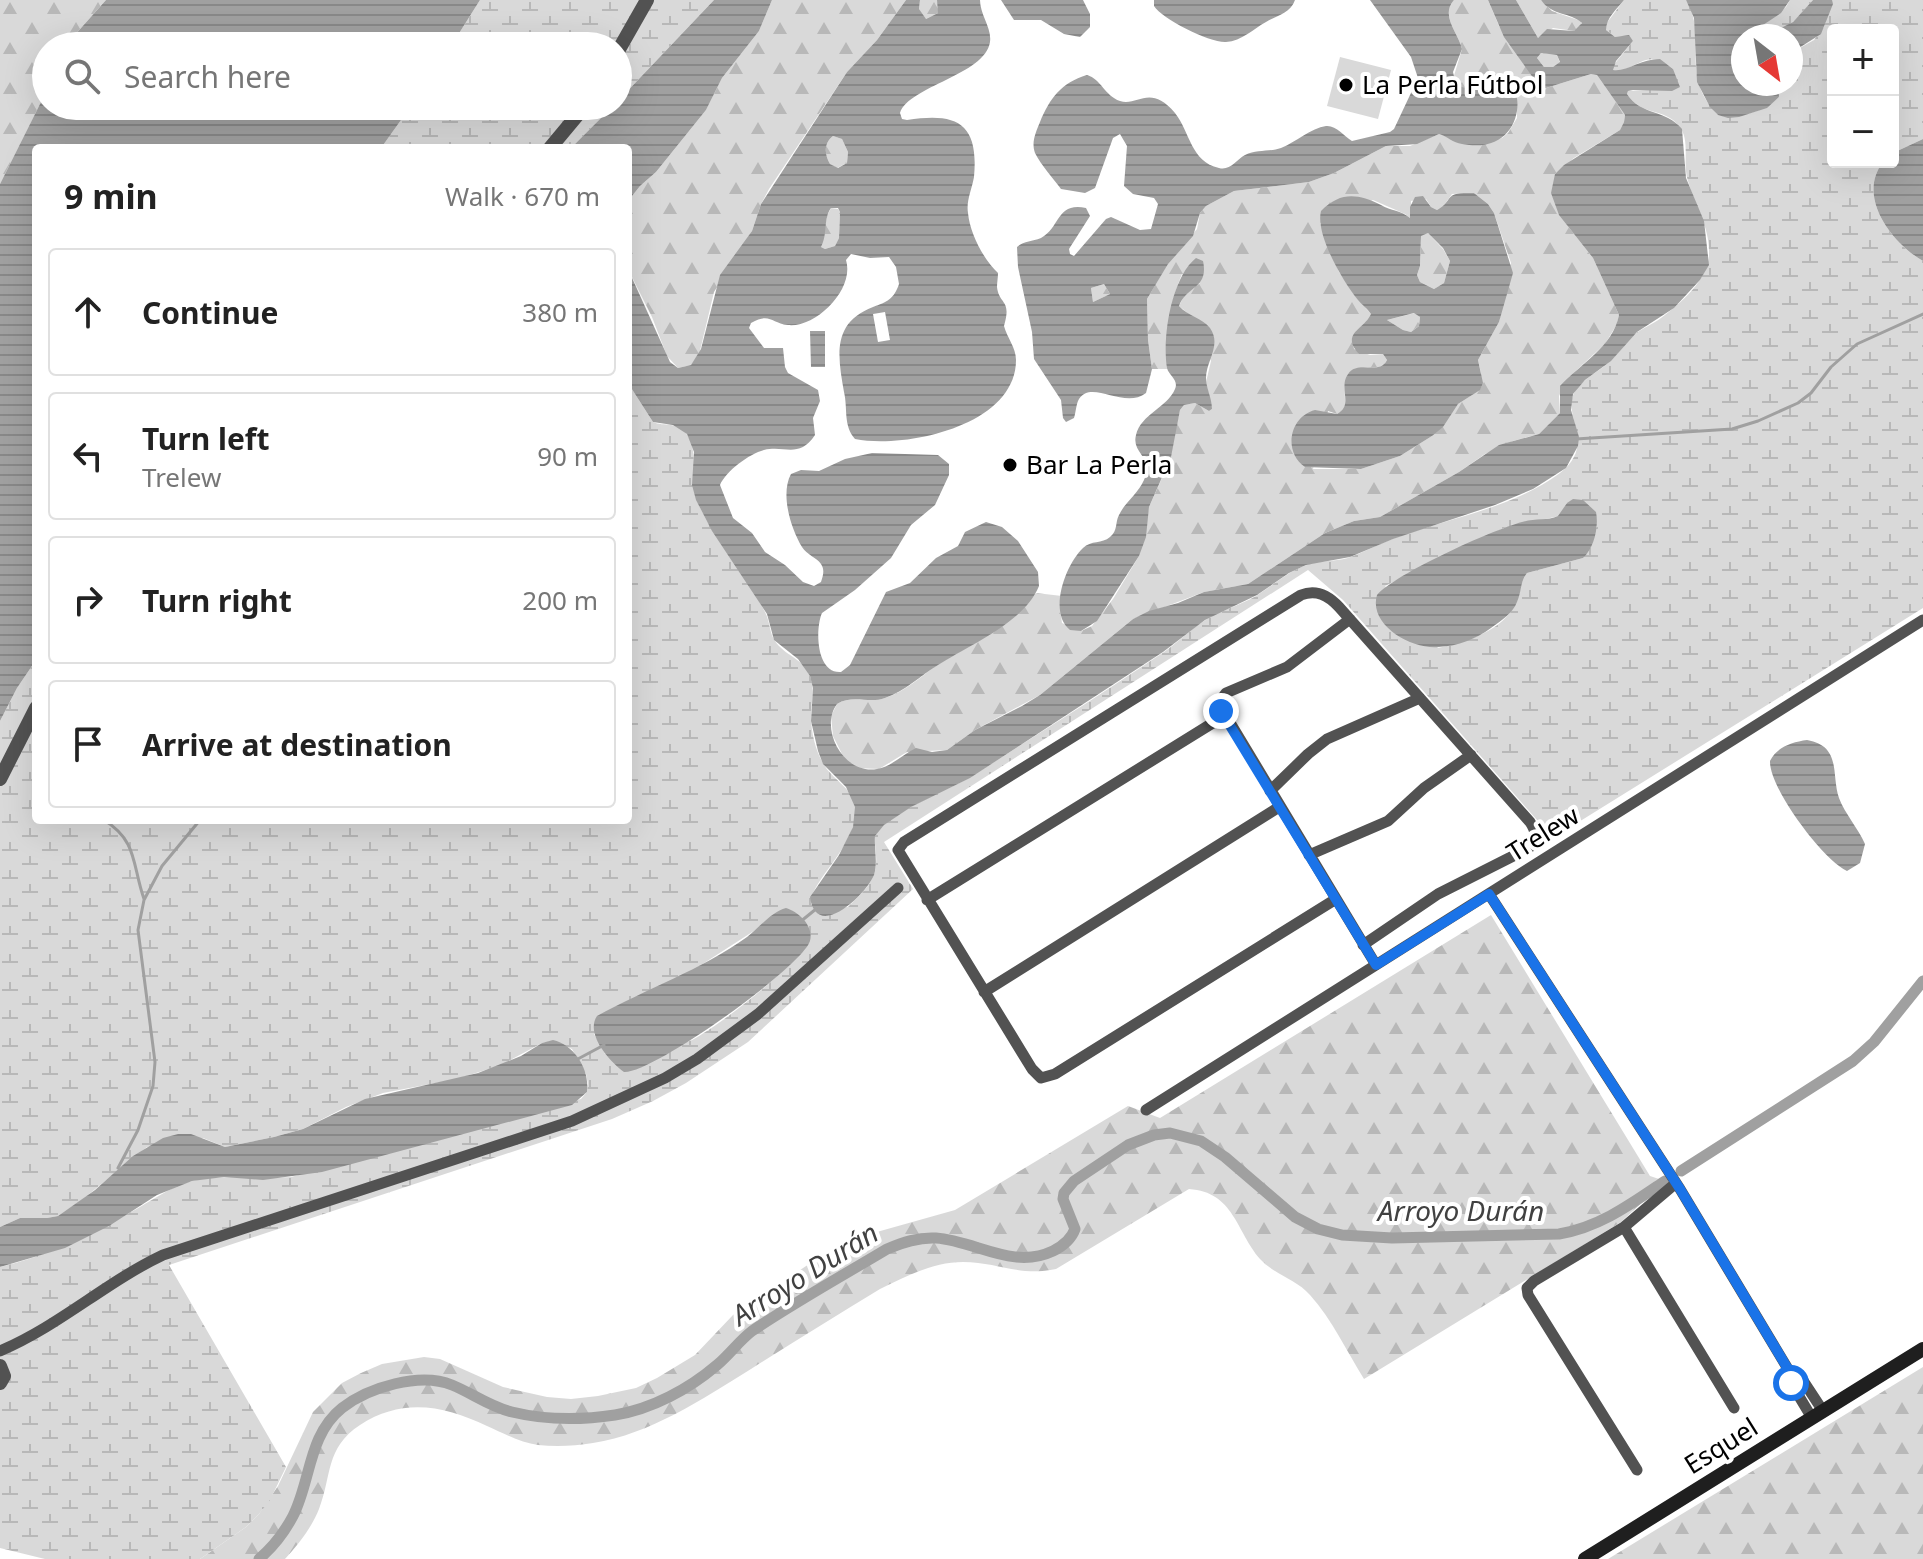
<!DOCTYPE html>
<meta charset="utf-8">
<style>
:root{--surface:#fff;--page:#f2f2f2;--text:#222;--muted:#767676;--line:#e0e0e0}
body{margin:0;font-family:"Noto Sans",sans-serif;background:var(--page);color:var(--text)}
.controls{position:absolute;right:24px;top:24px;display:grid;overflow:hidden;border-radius:8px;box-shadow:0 8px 32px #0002}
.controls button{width:72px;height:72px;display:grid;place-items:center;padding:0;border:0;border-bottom:2px solid var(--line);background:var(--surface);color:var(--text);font:40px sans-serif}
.compass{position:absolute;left:1731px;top:24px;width:72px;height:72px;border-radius:50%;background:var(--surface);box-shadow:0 8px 32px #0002;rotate:149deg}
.stop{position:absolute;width:24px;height:24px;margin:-18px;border:6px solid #1a73e8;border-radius:50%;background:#fff}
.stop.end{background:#1a73e8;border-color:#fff;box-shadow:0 2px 8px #0008}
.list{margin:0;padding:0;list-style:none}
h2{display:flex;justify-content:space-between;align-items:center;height:104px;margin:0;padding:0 32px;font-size:34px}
h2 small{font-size:26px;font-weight:400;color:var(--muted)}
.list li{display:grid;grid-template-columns:52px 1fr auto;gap:24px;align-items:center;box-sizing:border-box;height:128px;margin:0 16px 16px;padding:0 16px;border:2px solid var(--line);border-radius:8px}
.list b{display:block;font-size:30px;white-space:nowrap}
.list p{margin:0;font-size:26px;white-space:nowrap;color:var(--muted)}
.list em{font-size:26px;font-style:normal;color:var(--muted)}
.icon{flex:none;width:44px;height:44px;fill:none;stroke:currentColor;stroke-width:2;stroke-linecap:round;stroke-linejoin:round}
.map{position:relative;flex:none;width:1923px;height:1559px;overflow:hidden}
.search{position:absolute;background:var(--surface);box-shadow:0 8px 32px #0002;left:32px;top:32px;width:600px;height:88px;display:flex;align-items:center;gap:20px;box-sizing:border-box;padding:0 28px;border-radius:44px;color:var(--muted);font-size:30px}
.panel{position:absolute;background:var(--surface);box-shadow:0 8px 32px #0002;left:32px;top:144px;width:600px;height:680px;border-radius:8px}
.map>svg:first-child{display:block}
.forest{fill:url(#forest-firs);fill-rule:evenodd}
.wetland{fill:url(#wetland-marsh);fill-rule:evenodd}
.garden{fill:#d9d9d9}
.water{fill:url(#water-rules);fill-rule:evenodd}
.pier{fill:#fff}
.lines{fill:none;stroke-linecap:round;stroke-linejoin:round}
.stream{stroke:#a0a0a0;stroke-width:3}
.canal{stroke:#a0a0a0;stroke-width:11}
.minor{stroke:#525252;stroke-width:11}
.tertiary{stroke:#525252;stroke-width:14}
.secondary{stroke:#1f1f1f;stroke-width:14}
.route{stroke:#1a73e8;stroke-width:10}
.poi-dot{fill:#000;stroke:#fff;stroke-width:3}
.labels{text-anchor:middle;stroke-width:8;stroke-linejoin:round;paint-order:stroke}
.poi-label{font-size:26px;fill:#000;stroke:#fff;text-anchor:start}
.street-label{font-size:26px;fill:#000;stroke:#fff}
.water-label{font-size:28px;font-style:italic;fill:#414141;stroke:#fff}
</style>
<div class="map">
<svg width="1923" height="1559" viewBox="0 0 1923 1559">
<defs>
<pattern id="forest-firs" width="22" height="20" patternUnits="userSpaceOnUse" patternTransform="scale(2)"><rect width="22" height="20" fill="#d9d9d9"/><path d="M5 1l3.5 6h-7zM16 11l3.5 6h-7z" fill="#b8b8b8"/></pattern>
<pattern id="wetland-marsh" width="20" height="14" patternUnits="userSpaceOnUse" patternTransform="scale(2)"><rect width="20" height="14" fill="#d9d9d9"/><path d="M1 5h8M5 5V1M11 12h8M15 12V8" fill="none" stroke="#b8b8b8"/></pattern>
<pattern id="water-rules" width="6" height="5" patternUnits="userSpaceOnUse" patternTransform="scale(2)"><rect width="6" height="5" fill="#a0a0a0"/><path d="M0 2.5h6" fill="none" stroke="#888"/></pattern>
</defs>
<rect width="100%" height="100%" fill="#fff"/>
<path class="forest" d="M0,0H106L65,46H46V92L0,184Z
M772,0H906L877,40L847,72L769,189L761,204L752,231L714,292L699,355L691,365L678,368L667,356L652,317L628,269V201L640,186L656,172L706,110L722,78L759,31Z
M920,0H937L939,6L938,13L926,19L923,18L919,9Z
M1454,0H1488L1499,26L1546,88L1591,74L1597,75L1625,115L1624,122L1620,130L1574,158L1555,174L1567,225L1593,258L1619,315L1617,324L1605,344L1568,378L1559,396L1560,413L1539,434L1513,441L1485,454L1459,472L1380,517L1354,521L1325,533L1248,584L1204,592L1133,619L1040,695L975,730L947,750L907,752L879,769L856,768L845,760L833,736L831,716L837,704C853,694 868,704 885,698C905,692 920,677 937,665C972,643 1010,627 1036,593L1062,596L1060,609L1062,623L1081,631L1092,626L1113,599L1139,556L1149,507L1167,467L1180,410L1184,405L1195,403L1209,411L1212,409L1206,382L1211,361L1191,316L1179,306L1184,296L1200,283L1182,274C1169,304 1165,336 1168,369H1152L1148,340L1147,299L1168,263L1197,229L1200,213L1206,206L1234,191L1309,182L1334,173L1386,146H1410L1439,134L1474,145L1502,138L1508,133L1517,118V100L1483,78C1472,87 1461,95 1453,79L1462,49C1458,32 1440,16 1454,0ZM1474,193L1488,204L1494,213L1511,263L1499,322L1478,360L1481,373L1472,395L1458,404L1432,436L1400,456L1361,469H1313L1328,411L1337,414L1344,410C1347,399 1342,386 1347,376C1355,359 1379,376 1387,360L1383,354L1370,355L1354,349L1352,338L1370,319L1371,314L1356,297L1339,272L1320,223L1373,200L1405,214L1411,219V201L1426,199L1431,207L1437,210L1442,208L1452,194Z
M1516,0H1541L1552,11L1581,21V27L1574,31L1553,28L1538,38Z
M1541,53L1557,55L1560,63L1553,67H1544L1537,58Z
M833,136L842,139L848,152L847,163L837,168L830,164C824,154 824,143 833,136Z
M831,208L838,209L840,212L839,238L835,246L825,249L821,247L827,216Z
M1428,233L1443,249L1450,261L1444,283L1434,289L1420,282L1417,275L1420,266L1421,235Z
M1104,284L1110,294L1093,302L1091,288Z
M1415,313L1420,317L1419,326L1411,332L1403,330L1387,320Z
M1491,915L1650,1176L1665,1181L1621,1222L1364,1379C1347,1352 1332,1319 1310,1295C1296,1279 1275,1275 1260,1259C1236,1231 1234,1192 1189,1189L1056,1269C1019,1277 998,1262 963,1262C934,1262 906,1276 880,1289C837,1315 794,1342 751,1369C702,1399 651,1434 593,1443C575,1446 556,1447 538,1445C521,1443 503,1433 487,1426C445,1406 403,1397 360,1425C325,1448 332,1476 319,1509C312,1527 298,1545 285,1559H200L246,1527L259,1514L278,1486L313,1412L342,1383L361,1373L382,1364L424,1357L440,1359L503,1387L547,1397L571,1399L598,1396L636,1388L657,1378L695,1355L733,1315L818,1258L859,1237L955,1210L1128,1106L1160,1118Z
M1923,1367V1559H1608Z"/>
<path class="wetland" d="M480,0H714L618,101V46H451Z
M1624,0H1686C1709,38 1678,74 1718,115C1742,118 1761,113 1779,97L1778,84H1791V53L1814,40L1824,27L1832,0H1923V139L1893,153V30H1833V162H1883C1856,197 1892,243 1923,261V608L1553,838L1343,600L1308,570L884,842L913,889L748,1042L686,1083L653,1101L612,1119L169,1265L286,1467L270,1500L259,1514L246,1527L200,1559H45L0,1548V1267C46,1256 90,1236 131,1212C152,1201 169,1187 192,1181C224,1173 258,1180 291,1177L581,1099L587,1092L588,1084L586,1074L572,1049L553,1041L542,1043L501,1065L457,1079L383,1093L346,1107L303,1129L274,1137L225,1147L203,1138L147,1147L83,1199L58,1216L47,1218H20L0,1227V721L17,688L36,660V820H628V383L653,422C664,427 678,421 686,433C701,454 688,480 698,503C715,542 746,574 765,612C770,621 769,632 775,641C784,655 802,658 809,674C816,688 811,702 811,716C811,731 815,750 823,763C832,780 851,786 855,806C862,841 809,882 811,903L814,909L848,907C860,895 876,882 876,863C877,854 874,845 875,836C889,810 950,791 977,773C1039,733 1102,694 1164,652C1178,642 1190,630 1204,621C1220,610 1239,606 1256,596C1272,586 1286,573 1304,566C1318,560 1334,562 1348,558C1364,552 1379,544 1395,538C1449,518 1513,508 1560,473C1600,442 1556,412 1578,387C1587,377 1599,371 1608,363C1618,355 1624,343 1634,335C1642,328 1653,324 1661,318C1680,304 1709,279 1709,254C1710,227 1695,206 1688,181C1682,164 1691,140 1679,126C1664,107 1642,117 1627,94L1628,91L1647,90L1673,69C1645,46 1639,71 1613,71L1612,67L1633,41L1626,36L1615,37L1606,30V24ZM1567,503L1597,526L1583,558L1527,573C1520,582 1521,593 1516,603C1503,631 1466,642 1438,648L1385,586L1504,528L1559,516ZM760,927L810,939C798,965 719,1026 692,1040C674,1048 627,1051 605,1054L594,1034Z
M1790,0H1813C1801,13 1784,38 1764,30L1763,25L1786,7Z
M411,106H613L571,148H381Z"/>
<path class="garden" d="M1340,57L1391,70L1378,119L1327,106Z"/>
<path class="water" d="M106,0H480L451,46H65Z
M714,0H772L759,31L722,78L706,110L656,172L640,186L628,201V148H571L613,106H618V101Z
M906,0H920L919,9L926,19L938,13L937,0H980C980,15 992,28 990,42C985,75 909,86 900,113L902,119L907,120C957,112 979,123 974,177C972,189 966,201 968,213C970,234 984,260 998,273C998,278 997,282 997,287C999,305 1012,299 1004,326C1007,338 1016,347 1016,360C1016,426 905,449 855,439C843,425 848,409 844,392C838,357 831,323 873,307C887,302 894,299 899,284L896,267L889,257L870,258L851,254L846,260C855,289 816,328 788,325C771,323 770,312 751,323L749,328L764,348H783L785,367L788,373L818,390L820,401L813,418L815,435C799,459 785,445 764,450C749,454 726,471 720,485L733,518L752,533L765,552L785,565L803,582L814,586L821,582C823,576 825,570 821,564C816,557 807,555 802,547C791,529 780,494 791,474L801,470L819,471L845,459L872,453L938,455L949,464V475L935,505L911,525L891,558L855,590L822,613C815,629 816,674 841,672L850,665L886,592L910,583L936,558L958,546L965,532L986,522L1002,527L1018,541L1038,572L1039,586C1025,622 969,645 938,665C920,676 905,691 885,698C869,704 853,694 837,704C819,728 843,775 877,769C891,767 903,754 916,748L932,752L947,750L975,730L1022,706L1040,695L1133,619L1149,611L1178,603L1204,592L1248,584L1325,533L1354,521L1380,517L1459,472L1499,445L1539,434L1560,413V386C1580,364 1613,347 1619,315L1593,258L1559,215L1551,193L1555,174L1564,165L1620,130L1624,122L1625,115L1597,75L1591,74L1546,88L1539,86L1504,37L1488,0H1516L1538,38L1547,29L1574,31L1582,23C1570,12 1552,16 1541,0H1624C1617,9 1606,18 1606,30L1615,37L1629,35L1633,41L1616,61L1613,70C1627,72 1640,59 1660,59L1673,69L1680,87L1672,91L1633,90L1628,91L1627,94C1641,116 1666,109 1682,129L1686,178L1704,221L1709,265L1700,280L1674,308L1637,332L1611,361L1585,380L1573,394L1571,410L1579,437L1578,446L1566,468L1533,489L1495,505L1393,539L1350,557L1306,565L1289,573L1257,595L1205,620L1163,652L970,778L911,807L884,825L875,836C874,849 878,862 874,875C866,895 816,942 810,897L839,855L853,827L855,807L846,787L823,764L818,751L811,721L813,688L810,676L798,659L774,640L767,614L712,531L696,500L692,485L694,452L687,434L673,425L653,422L628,383V269L670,362L678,368L691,365L701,349L720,275L752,231L761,204L847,72L877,40ZM1541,53L1557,55L1560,62L1553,67H1544L1537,58ZM833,136L842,139L848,152L847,163L838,168L830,164C824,154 824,143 833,136ZM831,208H838L840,212L839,238L835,246L825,249L821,247C828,234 823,219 831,208Z
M1001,0H1083L1090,14V27L1080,37L1064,34L1041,20H1014Z
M1154,0H1295C1290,14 1277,15 1266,22C1253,29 1242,41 1226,42C1210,43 1162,19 1154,6Z
M1370,0H1454C1440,16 1458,32 1462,49L1453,72L1456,85L1468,89C1477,83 1485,74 1496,74C1528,73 1530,157 1462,144C1453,143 1447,136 1439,134L1417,144L1386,146L1334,173L1309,182L1234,191L1206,206L1200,213L1193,236L1168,264L1147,299L1148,340L1152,369L1146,393C1124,410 1092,379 1079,399C1076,404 1076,412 1074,418L1066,422L1063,418L1061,400L1034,359L1032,332L1018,267L1017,247C1025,240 1032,242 1041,238C1061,227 1056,202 1086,208L1090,216L1069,249L1070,254L1074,256L1106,219L1111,217L1140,230L1151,229L1158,204L1154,198L1133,194L1124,186L1127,146L1120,134L1113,138L1095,188L1085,193L1061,189C1053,178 1041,165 1035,153C1031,142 1036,132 1040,122C1050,98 1061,83 1087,75C1101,79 1105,96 1120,101C1137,107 1150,83 1175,113C1190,132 1191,162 1219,168C1230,171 1236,160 1245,155C1257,149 1270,152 1281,148C1296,142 1311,128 1326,126C1336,125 1344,136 1352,141L1390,132L1394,129L1418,78L1411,57ZM1104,284L1110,294L1093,302L1091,288Z
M1686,0H1790L1781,13L1763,25L1764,30L1773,32L1793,22L1813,0H1832L1833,4L1821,34L1791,53V36H1743V84H1778L1779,97L1767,108L1739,117L1728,118L1718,115L1710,107L1697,82L1694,18Z
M46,92V106H411L381,148H36V660L17,688L0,721V184Z
M1923,139V261C1892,243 1856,197 1883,162H1893V153Z
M1474,193L1488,204L1494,213L1513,273L1499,322L1478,360L1483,383L1480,390L1458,404L1443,427L1432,436L1400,456L1361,469L1305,467C1283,452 1289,417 1315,410L1337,414C1354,405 1338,388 1348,374C1358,359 1379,376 1387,360L1383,354H1359C1340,333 1364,330 1371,314C1367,308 1362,305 1358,300C1343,282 1315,234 1321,211C1341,191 1358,194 1381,205C1391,211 1401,210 1410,218V207L1415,197L1423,196L1431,207L1437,210C1456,199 1441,192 1474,193ZM1428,233L1443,248L1450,261L1444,283L1434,289L1420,282L1417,275L1420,266L1421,236ZM1414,313L1420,317L1419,326L1411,332L1403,330L1387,320Z
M1196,258L1203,261C1209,289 1186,286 1179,306C1188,316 1202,318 1210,328C1222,345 1206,361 1206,378C1206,388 1212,398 1212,409L1209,411L1195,403L1184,405L1180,410L1171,457L1149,507L1146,537L1139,556L1097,621L1081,631L1070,630C1048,613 1065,565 1083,548C1091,540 1102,544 1110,537C1118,531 1115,522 1119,515C1125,502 1138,494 1144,480C1155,457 1131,454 1136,435C1141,414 1167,408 1175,389C1179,380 1169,376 1167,368C1162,338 1171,278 1196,258Z
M810,331H825V367H811Z
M1573,499L1583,500L1596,512C1599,527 1594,548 1583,558L1527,573C1520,582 1522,591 1517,602C1513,613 1501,621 1491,628C1476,639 1458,646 1439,647C1412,650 1368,625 1377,595C1395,574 1492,530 1522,522C1534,518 1547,521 1558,516L1567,503Z
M1807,740C1842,746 1831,775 1839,798C1845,814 1858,828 1865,844L1860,863L1847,871C1823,860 1769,788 1770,761C1777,747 1792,742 1807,740Z
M786,908C799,912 814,926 810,941C801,968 652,1074 624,1072C609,1061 585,1034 597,1016C646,989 701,970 747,937C759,928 771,912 786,908Z
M553,1040C575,1045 590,1070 587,1092L572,1105L322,1172L263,1180L224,1177L192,1181L157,1195L109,1226L65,1248L0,1267V1227L20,1218H47L58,1216L95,1190L133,1156L163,1138L178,1134H191L225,1147L274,1137L303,1129L365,1099L478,1073L521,1056L542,1043Z"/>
<path class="pier" d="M885,312L890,340L878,342L873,314Z"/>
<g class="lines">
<path class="stream" d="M1576,439L1732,429L1758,421L1798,403L1811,393L1831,367L1857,344L1923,314
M104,820C138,841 132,865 144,899
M800,922L816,909
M576,1060L604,1045
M118,1168L138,1130L153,1086L155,1062L138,930L144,900L162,866L200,820"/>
<path class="canal" d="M1681,1171L1853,1061L1874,1042L1923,981
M259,1559C273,1547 284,1533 293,1516C311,1481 308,1435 342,1408C369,1387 420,1372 452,1385C472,1393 490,1407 512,1412C545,1420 582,1420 615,1415C652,1409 689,1389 717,1365C730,1354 739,1341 752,1331C795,1302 842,1276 887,1249C903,1242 918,1237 936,1238C976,1241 1013,1270 1053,1251C1063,1246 1071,1240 1075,1229L1063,1199L1064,1193L1074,1181L1128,1145L1154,1135L1170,1133L1201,1141L1225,1157L1295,1217L1318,1229L1342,1235L1392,1238L1559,1234C1600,1227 1631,1204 1665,1181"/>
<path class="minor" d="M1350,619L1287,667L1226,693L1220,701V706L1376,965
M1270,791L1308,754L1327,739L1420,698
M1309,855L1388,821L1424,788L1471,755
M1489,894L1680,1189L1788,1369L1791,1383L1812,1418
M1336,899L1055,1074L1041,1078L1032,1069L898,850L904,842L1301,595C1316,589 1328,595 1339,607L1530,822C1536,831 1538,840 1529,848L1438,894L1363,945
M927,900L1224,716
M984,992L1279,807
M1146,1110L1923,620
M1624,1227L1734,1408
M0,1351C59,1326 106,1282 163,1255L572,1121L665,1078L697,1059L758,1014L898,888
M1788,1369L1800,1376L1823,1411
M1637,1470L1528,1295L1527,1288L1534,1281L1624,1227L1676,1183"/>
<path class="tertiary" d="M618,51L647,0
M550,148L585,106
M0,779L36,708
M0,1366L4,1376L0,1383"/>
<path class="secondary" d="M1585,1559L1923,1349"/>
</g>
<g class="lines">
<path class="route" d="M1221,711L1376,965L1489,894L1680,1189L1788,1369L1791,1383"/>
</g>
<g class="poi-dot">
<circle cx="1346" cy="85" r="8"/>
<circle cx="1010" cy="465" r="8"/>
</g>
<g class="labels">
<g class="poi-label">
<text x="1362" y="94">La Perla Fútbol</text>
<text x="1026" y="474">Bar La Perla</text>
</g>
<g class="street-label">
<text transform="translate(1543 834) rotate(-32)" y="9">Trelew</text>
<text transform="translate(1721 1446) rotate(-32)" y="9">Esquel</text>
</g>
<g class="water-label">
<text x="1461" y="1221">Arroyo Durán</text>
<text transform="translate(805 1274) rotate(-32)" y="10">Arroyo Durán</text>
</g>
</g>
</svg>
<div class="controls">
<button>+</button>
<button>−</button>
</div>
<svg class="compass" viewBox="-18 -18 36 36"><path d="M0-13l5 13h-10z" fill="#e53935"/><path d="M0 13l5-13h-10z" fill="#767676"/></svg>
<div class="stop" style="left:1791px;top:1383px"></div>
<div class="stop end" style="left:1221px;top:711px"></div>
<div class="search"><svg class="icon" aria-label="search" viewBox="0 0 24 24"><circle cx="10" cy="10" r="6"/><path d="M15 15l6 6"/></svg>Search here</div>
<section class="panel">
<h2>9 min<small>Walk · 670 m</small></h2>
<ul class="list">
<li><svg class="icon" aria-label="ahead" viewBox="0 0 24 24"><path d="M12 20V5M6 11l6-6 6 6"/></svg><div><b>Continue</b></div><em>380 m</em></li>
<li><svg class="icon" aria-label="left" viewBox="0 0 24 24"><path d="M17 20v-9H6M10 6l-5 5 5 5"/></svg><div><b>Turn left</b><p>Trelew</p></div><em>90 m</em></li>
<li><svg class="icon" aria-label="right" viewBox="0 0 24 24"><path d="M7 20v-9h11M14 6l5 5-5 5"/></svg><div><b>Turn right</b></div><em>200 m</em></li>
<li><svg class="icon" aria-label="arrive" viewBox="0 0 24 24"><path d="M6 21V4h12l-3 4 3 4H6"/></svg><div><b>Arrive at destination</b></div></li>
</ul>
</section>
</div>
